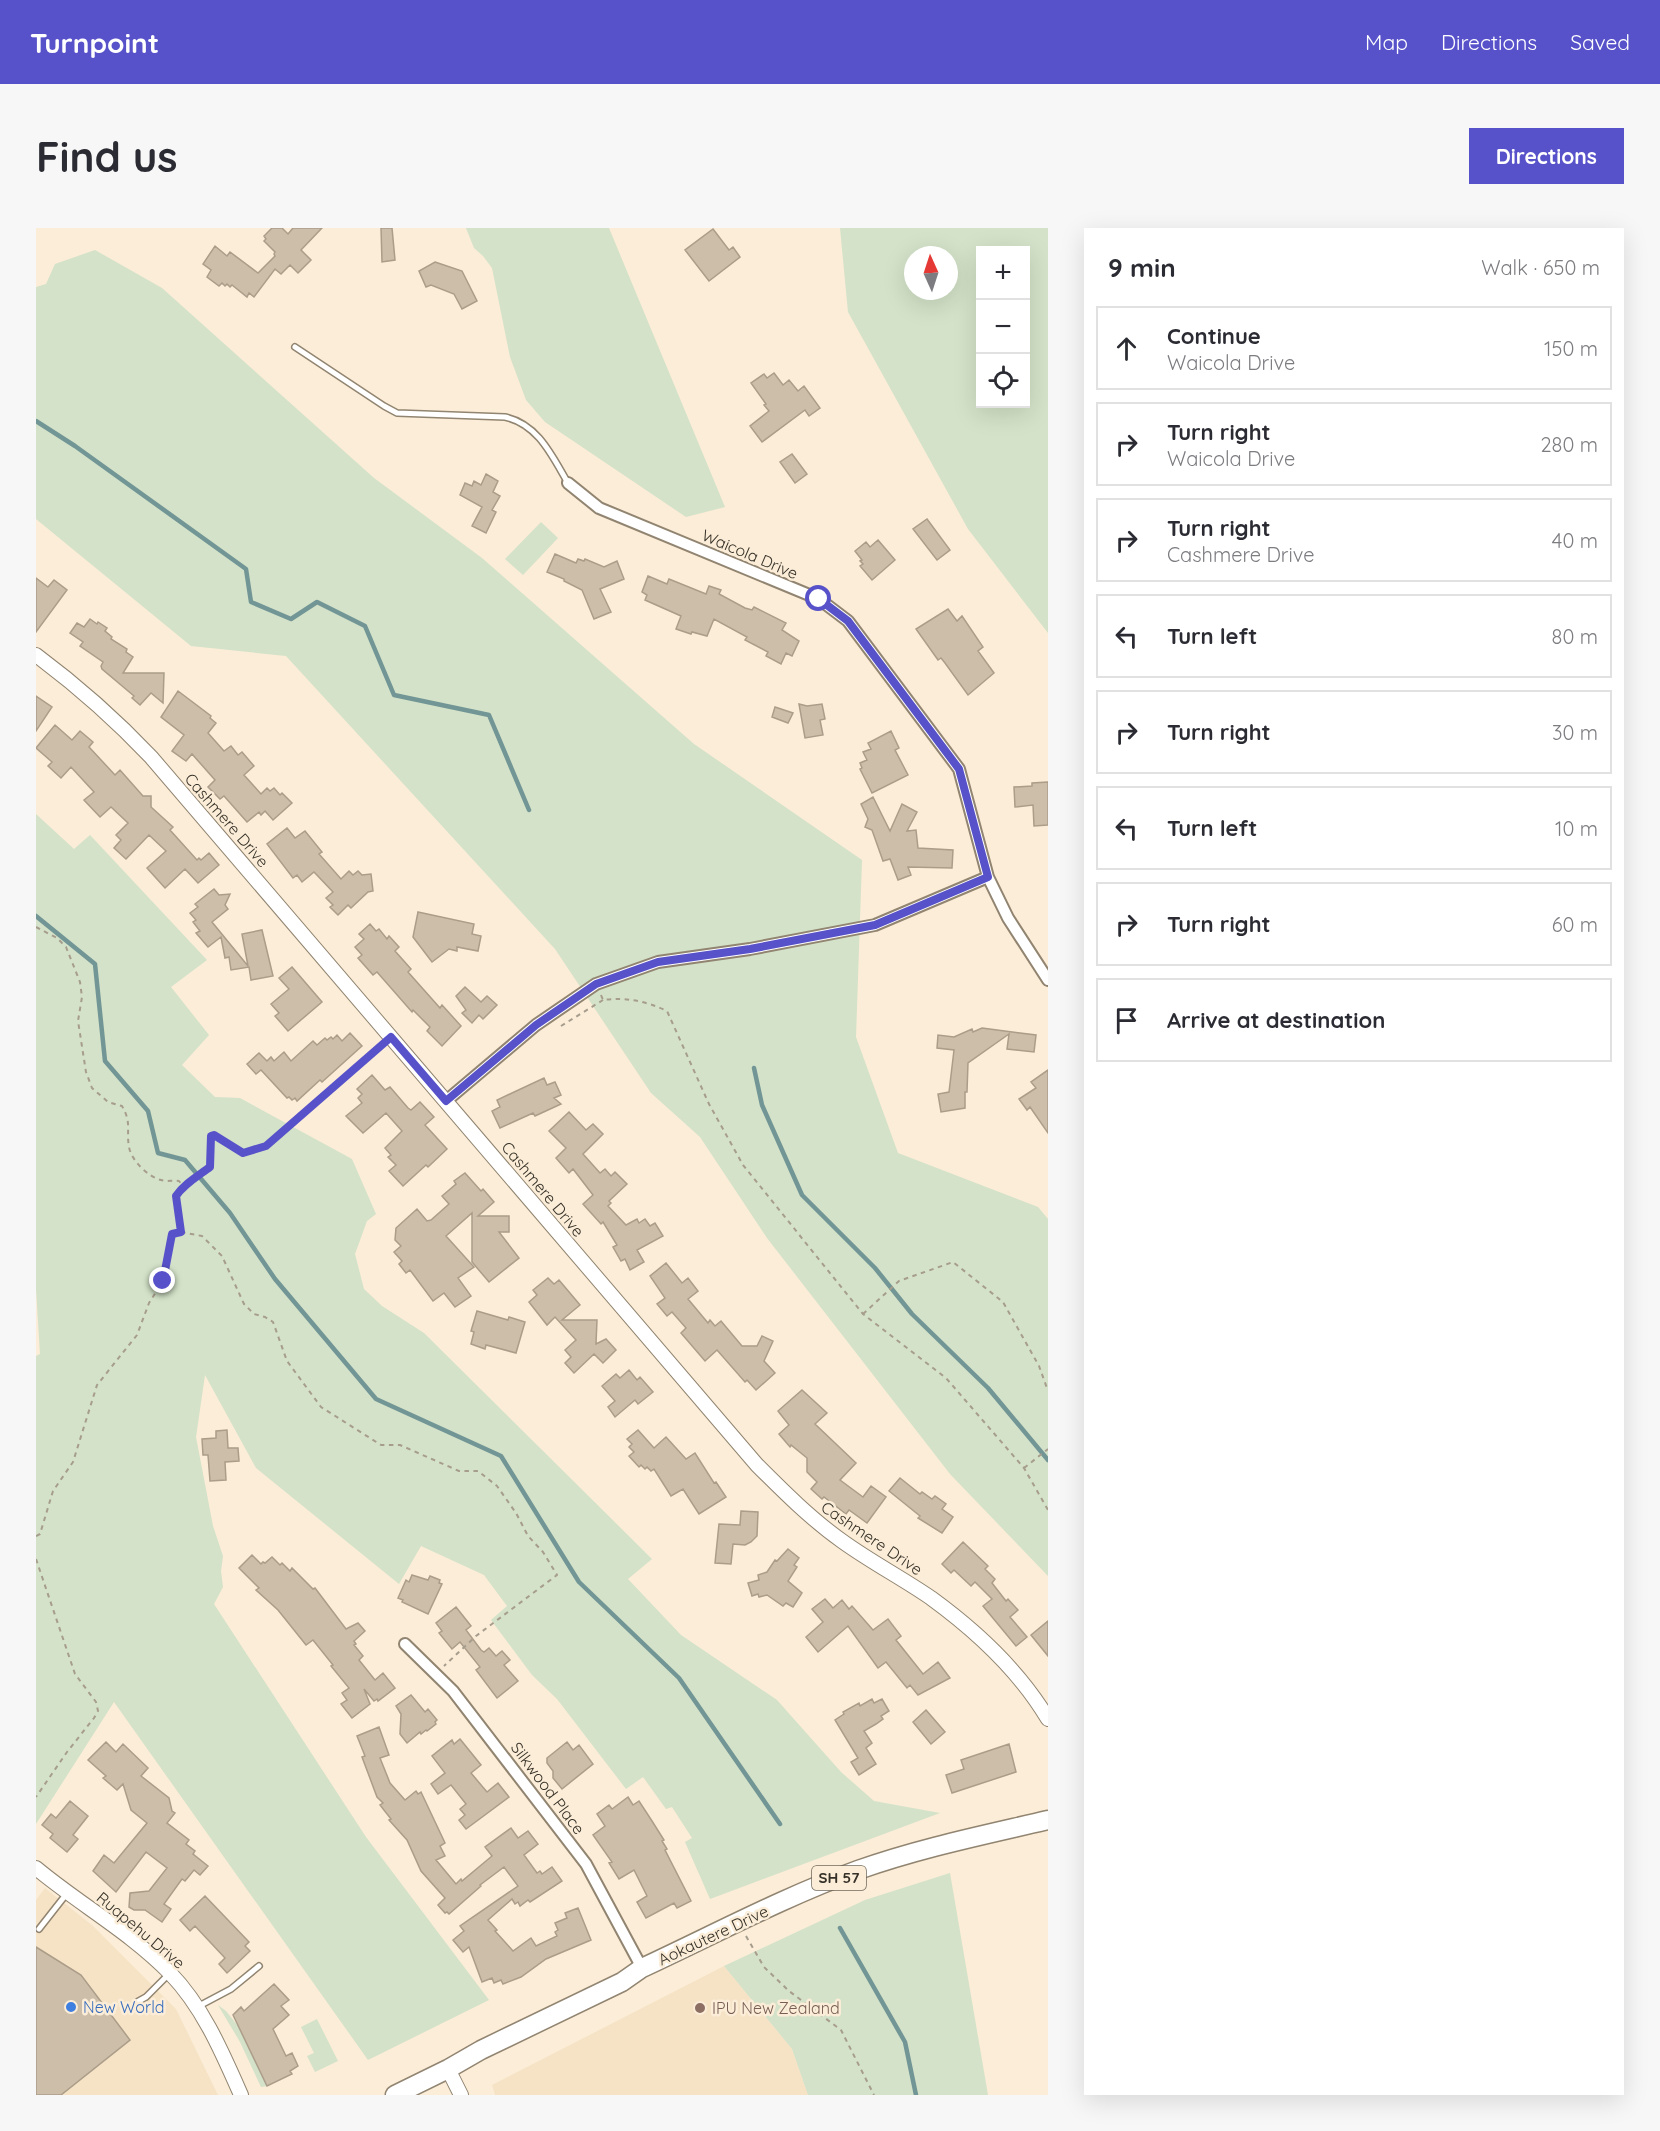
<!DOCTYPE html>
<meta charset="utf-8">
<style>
:root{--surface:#fff;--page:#f7f7f7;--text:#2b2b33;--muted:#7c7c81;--line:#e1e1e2;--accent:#5852ca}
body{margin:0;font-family:Quicksand,sans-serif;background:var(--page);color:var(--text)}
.controls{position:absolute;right:18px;top:18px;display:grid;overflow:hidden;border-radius:0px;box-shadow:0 6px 24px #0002}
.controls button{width:54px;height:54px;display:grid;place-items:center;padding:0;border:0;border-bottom:2px solid var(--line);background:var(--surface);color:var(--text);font:30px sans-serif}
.compass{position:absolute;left:868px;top:18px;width:54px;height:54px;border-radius:50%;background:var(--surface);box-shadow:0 6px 24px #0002;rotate:357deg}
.stop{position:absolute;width:18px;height:18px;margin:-14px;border:4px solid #5852ca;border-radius:50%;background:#fff}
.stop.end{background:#5852ca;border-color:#fff;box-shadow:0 2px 6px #0008}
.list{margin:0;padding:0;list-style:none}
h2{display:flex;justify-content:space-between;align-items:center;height:78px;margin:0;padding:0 24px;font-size:26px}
h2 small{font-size:20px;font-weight:400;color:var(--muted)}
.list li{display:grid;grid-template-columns:39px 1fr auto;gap:18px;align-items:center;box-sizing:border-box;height:84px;margin:0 12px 12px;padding:0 12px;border:2px solid var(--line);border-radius:0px}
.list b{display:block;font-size:22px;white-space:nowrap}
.list p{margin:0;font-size:20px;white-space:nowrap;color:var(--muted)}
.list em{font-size:20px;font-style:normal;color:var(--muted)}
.icon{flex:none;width:33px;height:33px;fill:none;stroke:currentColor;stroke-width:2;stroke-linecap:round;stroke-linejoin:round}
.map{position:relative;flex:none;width:1012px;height:1867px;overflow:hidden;border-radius:0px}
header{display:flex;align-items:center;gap:36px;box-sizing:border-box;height:84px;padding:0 30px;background:var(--accent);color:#fff}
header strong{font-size:28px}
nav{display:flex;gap:33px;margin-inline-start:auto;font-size:21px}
.intro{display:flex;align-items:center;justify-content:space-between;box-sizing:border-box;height:144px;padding:0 36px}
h1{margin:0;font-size:42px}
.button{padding:15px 27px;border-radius:0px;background:var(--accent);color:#fff;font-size:21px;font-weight:700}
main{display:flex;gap:36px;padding:0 36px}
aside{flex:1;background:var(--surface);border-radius:0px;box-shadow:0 6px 24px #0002}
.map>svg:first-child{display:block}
.built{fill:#f6e3c6}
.green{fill:#d3e2c8;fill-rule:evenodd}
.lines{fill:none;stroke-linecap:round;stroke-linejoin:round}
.stream{stroke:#729595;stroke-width:4.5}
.building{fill:#ccbea8;stroke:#ab9d89;stroke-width:1.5}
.service-casing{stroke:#918470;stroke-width:8}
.minor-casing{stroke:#918470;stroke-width:14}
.tertiary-casing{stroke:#918470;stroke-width:16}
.trunk-casing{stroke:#918470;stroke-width:21}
.path{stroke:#a79d8d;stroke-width:2;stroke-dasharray:4.5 4.5;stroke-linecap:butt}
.service{stroke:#fff;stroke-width:5}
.minor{stroke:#fff;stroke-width:10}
.tertiary{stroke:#fff;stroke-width:14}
.trunk{stroke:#fff;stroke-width:18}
.route{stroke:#5852ca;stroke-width:8}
.shop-dot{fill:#3f7fe0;stroke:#fbedd7;stroke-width:2}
.education-dot{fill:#8d6e63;stroke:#fbedd7;stroke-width:2}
.labels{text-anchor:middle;stroke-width:5;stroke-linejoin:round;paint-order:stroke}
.shield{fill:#fbedd7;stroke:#71695c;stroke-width:1.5}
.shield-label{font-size:15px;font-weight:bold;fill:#363128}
.street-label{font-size:16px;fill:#363128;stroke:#fbedd7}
.shop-label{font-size:16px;fill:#366cbe;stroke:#fbedd7;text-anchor:start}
.education-label{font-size:16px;fill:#785e54;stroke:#fbedd7;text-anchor:start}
</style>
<header>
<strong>Turnpoint</strong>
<nav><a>Map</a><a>Directions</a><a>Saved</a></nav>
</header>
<div class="intro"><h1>Find us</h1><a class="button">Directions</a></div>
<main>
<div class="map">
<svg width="1012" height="1867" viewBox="0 0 1012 1867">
<rect width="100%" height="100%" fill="#fbedd7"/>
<path class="built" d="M9,1660L56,1697L140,1781L182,1867H0V1672Z
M688,1738L756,1821L772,1867H459L456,1857Z"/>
<path class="green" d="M430,0H573L689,279L650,289L509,194L490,172L474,129L456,40L447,28L438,20Z
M804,0H1012V405L932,301L812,84ZM945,22H990V176H945ZM877,27H913V63H877Z
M59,22L126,60L338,250L446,330L658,516L826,632L820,809L862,925L1002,979L1012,991V1348L914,1246L731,1010L664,909L615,865L519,721L250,428L155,418L0,291V59L10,56L19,36Z
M505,294L522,310L487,347L469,331Z
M0,586L38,621L54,607L171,732L135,759L173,807L146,837L179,869L204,870L316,931L340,986L331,993L319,1026L328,1061L346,1078L388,1105L616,1331L592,1351L645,1407L741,1472L805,1544L838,1573L904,1585L674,1671L649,1614L656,1610L636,1579L630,1581L607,1549L590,1561L521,1471L496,1447L455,1392L471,1378L448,1347L385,1318L363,1356L220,1240L169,1147L160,1209L177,1298L187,1328L185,1343L187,1359L178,1376L330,1609L453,1772L332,1832L78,1474L0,1596V1128L4,1126L0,1061Z
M914,1645L952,1867H772L756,1821L688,1738L829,1672Z
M182,1777L190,1783L202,1798L231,1858L225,1859L204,1814Z
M281,1791L302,1833L279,1844L271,1828L278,1825L265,1799Z"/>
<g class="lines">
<path class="stream" d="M0,193L39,218L210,341L215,374L255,391L281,374L329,398L358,467L453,487L493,582
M0,688L59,736L69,833L112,883L122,925L149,932L194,985L239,1051L340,1171L465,1228L543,1354L643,1450L744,1596
M718,840L726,877L766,967L839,1040L876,1086L952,1160L1012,1232
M804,1700L869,1814L880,1867"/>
</g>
<path class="building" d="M236,0H246L252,6L257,0H286L265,22L275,32L262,45L254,37L245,46L239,41L218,69L213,65L211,69L196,57L194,59L191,56L189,58L186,55L183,58L171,49L175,42L167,36L179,18L191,28L194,24L222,45L239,28L238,26L239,24L228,13L230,11L228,8Z
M345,0H356L359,32L346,34Z
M677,1L693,22L697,19L704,29L673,53L649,22Z
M399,34L426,43L441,73L426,81L418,66L395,57L390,59L383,43Z
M738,145L747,157L753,152L762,163L768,158L784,180L773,188L769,182L726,214L714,198L733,183L728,177L730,176L715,155L728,146L731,150Z
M756,226L771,246L759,255L744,234Z
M450,246L462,253L457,264L464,268L456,282L460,284L450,305L436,298L446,279L424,267L429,255L436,258L438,253L445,257Z
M891,291L914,322L901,332L877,301Z
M842,312L859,332L836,352L824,338L827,336L824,333L826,332L819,323L830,314L834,319Z
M519,326L540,335L542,331L548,333L549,331L568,339L581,333L588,351L564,361L575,384L558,391L546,362L528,353V351L511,344Z
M612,348L631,356L633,351L670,366L673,358L685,362L683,366L709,380L716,382L718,379L750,395L746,402L763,413L756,428L750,425L745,436L730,428L732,424L709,412L711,409L678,391L671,408L656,404L655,406L640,401L645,388L609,372L611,367L606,364Z
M0,350L12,359L18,352L31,362L0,404Z
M912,381L921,393L926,388L947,419L942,423L958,445L932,467L909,435L905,430L902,432L880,401Z
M54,391L61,396L62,394L71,400L69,403L76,409L75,411L91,421L90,424L97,429L87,445H128L127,475L115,465L104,477L96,470L98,468L66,441L65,438L67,434L44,418L47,414L34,405L41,395L48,399Z
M142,463L175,488L174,490L180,495L172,505L188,523L195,518L202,527L206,524L218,538L208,547L225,566L231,560L234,563L238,560L244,567L246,565L256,575L237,592L229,583L225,587L223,584L211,594L188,568L184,571L172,559L179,552L156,526L150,533L136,523L148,507L125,489Z
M0,468L16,479L0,503Z
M763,476L771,478L786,476L789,491L784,492L787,507L769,510Z
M739,479L757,485L752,495L736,489Z
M19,497L36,512L44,503L57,514L53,519L79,547L84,542L107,568H115V579L137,599L134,602L161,632L163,630L165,632L173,625L183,637L162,655L149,641L129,660L111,640L130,623L113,607L90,631L78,620L85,612L80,607L92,595L75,579L64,589L48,572L58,564L35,539L25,550L12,538L16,534L0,520Z
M855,503L863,520L859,522L872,547L836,565L824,541L826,540L824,535L831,532L827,524L835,521L832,515Z
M1012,554V597L998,598L997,577L979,579L978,559L996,558V555Z
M837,569L854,603L866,576L881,584L871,603L880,602L882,620L917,622L916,640L872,639L875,647L862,652L854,631L847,633L836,602L829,599L832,591L825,576Z
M251,600L259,610L269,603L286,624L283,626L305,651L313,643L317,647L322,643L326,647L335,646L337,663L332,664L315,680L312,677L302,687L294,679L297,677L290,670L297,664L278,644L266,654L261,647L257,650L231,616Z
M178,661L183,667L194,666L189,677L192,681L176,694L212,738L206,706L226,702L237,748L215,752L213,739L195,742L193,729L189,730L185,709L172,719L160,705L164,703L157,694L160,692L154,685L162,679L159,676Z
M382,684L438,696L436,706L445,708L442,723L421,719V723L413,721L396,734L377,709Z
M334,696L340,703L343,701L351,711L353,708L363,719L359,723L375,741L372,744L404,780L406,777L425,798L406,818L391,803L394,799L377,782L376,784L341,744L337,747L322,730L326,727L319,719L328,711L323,706Z
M256,739L286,774L252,803L239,788L243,785L235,776L253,761L243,750Z
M429,759L445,774L451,768L461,777L447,791L443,787L436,795L426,785L430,782L420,768Z
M946,800L1000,807L998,824L971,821L973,806L932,835L931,864H929V880L905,884L902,866L913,864L918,822L901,820L902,807L918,809L936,801L937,804Z
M314,805L326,818L286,854L284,852L261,873L259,870L256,872L253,869L251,870L225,842L220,846L211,836L223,825L231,833L235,829L238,833L248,824L255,833L277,813L281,817L289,810L291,812L295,809L297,811L301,807L306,813Z
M1012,842V905L994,879L991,882L983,871L1000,860L995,854Z
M336,847L349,862L354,859L372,880L375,882L384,874L398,889L389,897L411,921L392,939L390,937L367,958L353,943L360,937L352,929L355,927L349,920L366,903L350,885L327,905L310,888L326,875L322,870L326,866L321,861Z
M508,850L511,857L519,854L525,867L518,870L525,876L499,888L497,885L464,900L456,883L464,879L461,872Z
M533,884L550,902L557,896L567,906L547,926L564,945L569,941L575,948L579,944L591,956L573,973L575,975L572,978L590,997L601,991L603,995L609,991L614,998L619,995L627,1008L601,1022L608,1034L594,1042L589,1031L585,1033L577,1019L581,1017L567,994L565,996L547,976L557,967L537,941L533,945L520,930L530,920L513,903Z
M429,945L445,963L447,961L458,974L442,988H473V1004H463L483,1030L453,1054L436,1034V985L410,1008L438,1039L422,1050L435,1068L419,1079L408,1065L397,1073L374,1042L370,1045L363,1036L366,1033L358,1024L365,1018L359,1012L360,1000L381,981L391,993L395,992L413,976L406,968L420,956L418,953Z
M630,1035L646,1055L652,1050L662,1063L652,1071L672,1095L674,1092L679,1098L685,1093L706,1118H721L726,1108L737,1113L728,1133L739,1145L720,1162L711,1152L709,1154L681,1122L669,1133L645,1105L650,1100L636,1084L631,1088L621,1076L629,1070L614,1048Z
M512,1050L518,1056L523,1052L544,1077L526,1092H561L560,1116L570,1111L580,1122L567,1135L558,1126L538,1145L529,1135L535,1129L529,1122L540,1112L519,1089L511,1097L493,1074L501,1067L497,1062Z
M441,1083L472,1092L473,1089L489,1094L480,1125L450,1117L449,1121L435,1116L438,1104L435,1103Z
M593,1142L601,1152L604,1149L617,1164L602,1176L599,1172L579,1189L572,1179L579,1173L566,1158L580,1146L584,1150Z
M766,1162L791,1185L779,1196L820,1235L804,1252L827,1269L835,1258L850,1269L831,1295L813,1282L810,1286L788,1269L786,1271L775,1261L781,1254L771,1244V1230L755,1217L754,1219L743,1206L753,1197L742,1183Z
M191,1202L192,1220H202L203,1233L189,1234L190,1252L174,1253L172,1227H167L166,1211L180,1210V1203Z
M602,1202L618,1220L630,1209L650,1231L659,1225L678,1255L680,1254L690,1269L663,1286L647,1261L635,1268L618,1241L615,1243L611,1239L609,1241L605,1237L603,1239L593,1228L598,1224L593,1219L596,1216L591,1211Z
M864,1250L884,1266L886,1264L896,1271L899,1268L910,1276L906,1281L917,1289L906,1305L882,1290L884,1288L853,1263Z
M705,1283L722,1284L721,1308L715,1314L709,1317L697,1316L695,1336L679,1335L683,1296L704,1297Z
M927,1314L952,1338L949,1341L959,1351L956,1355L970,1373L972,1371L982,1382L974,1389L991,1409L980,1418L947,1378L956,1371L939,1354L935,1358L918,1342L915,1345L906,1336Z
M752,1321L763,1330L758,1337L761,1339L752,1353L766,1365L757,1379L750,1375L747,1378L731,1367L723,1369L722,1366L716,1368L712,1355L723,1352L722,1347L731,1344L739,1332L741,1333Z
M216,1327L225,1336L227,1334L229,1335L236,1329L244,1337L246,1335L254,1343L256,1340L277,1361L279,1360L310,1401L322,1395L329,1403L318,1413L320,1416L318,1417L327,1428L323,1432L339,1452L347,1445L359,1460L342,1473L341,1471L338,1473L328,1461L334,1476L316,1490L305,1476L311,1472L306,1465L313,1460L295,1438L297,1437L277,1412L270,1417L242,1382L220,1362L223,1360L203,1340Z
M376,1347L392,1352L394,1348L404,1352L403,1355L406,1356L392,1386L366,1374L367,1372L362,1370L370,1352L373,1354Z
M789,1371L797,1380L806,1372L813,1381L816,1378L837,1402L852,1391L865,1408L860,1412L887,1446L902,1434L914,1450L882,1467L874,1457L871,1460L850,1434L842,1440L812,1398L782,1424L770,1409L787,1394L776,1381Z
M420,1379L435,1398L430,1402L445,1422L448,1424L453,1420L460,1428L466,1423L474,1432L468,1437L482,1453L461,1470L440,1442L444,1439L424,1414L416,1421L403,1405L406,1403L400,1395Z
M1012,1393V1428L995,1407Z
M375,1467L389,1484L392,1481L401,1492L399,1494L400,1496L391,1503L390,1502L385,1506L384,1504L371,1515L364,1506L365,1486L360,1478Z
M836,1471L838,1475L846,1471L853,1483L845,1488L847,1491L840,1496L828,1503L836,1515L830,1520L840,1536L823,1547L815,1534L822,1530L799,1492L808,1486L807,1484L823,1475L824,1478Z
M890,1482L909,1504L895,1516L877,1494Z
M343,1499L353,1527L344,1530L354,1555L369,1572L380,1563L382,1566L385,1564L409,1615L404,1618L409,1628L400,1632L420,1656L425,1651L426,1653L456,1628L449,1619L475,1600L482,1610L492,1603L502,1616L488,1627L501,1645L504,1643L506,1646L516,1639L526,1653L494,1674L492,1672L484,1678L482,1674L479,1676L476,1671L452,1692L461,1702L459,1703L477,1723L495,1710L500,1718L521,1708L519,1704L522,1702L519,1695L531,1690L529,1685L542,1680L555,1712L510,1731L485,1749L467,1756L465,1752L458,1755L456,1750L446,1754L433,1719L427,1724L417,1712L428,1703L424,1698L482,1658L468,1639L444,1657L445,1658L413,1686L411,1684L409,1685L402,1677L409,1670L385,1643L371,1612L353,1592L355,1591L344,1577L347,1575L341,1569L326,1529L329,1528L321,1508Z
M424,1511L445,1537L435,1545L451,1564L462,1555L473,1569L430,1601L423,1592L429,1587L424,1581L430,1576L415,1557L402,1566L395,1556L409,1545L396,1528L416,1512L418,1516Z
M70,1514L80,1524L87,1516L112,1540L105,1548L133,1570L136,1583L139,1585L131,1595L153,1612L150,1616L159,1623L157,1626L172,1638L164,1647L158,1642L149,1653L146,1651L128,1676L135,1681L126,1694L109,1682H98L93,1679L94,1665L113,1663L131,1640L110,1624L80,1664L57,1643L68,1627L78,1635L111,1595L95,1582L87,1556L81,1562L67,1550L70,1548L52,1532Z
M531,1514L537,1522L543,1517L557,1536L526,1561L517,1550V1543L511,1535V1530Z
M973,1516L980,1544L916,1565L910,1547L928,1541L925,1532Z
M592,1569L597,1577L603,1573L616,1593L628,1612L626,1613L631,1621L629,1622L655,1673L641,1680L638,1675L610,1690L601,1674L611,1668L598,1642L583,1651L573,1635L576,1634L557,1607L569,1598L561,1586L573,1577L576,1581Z
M34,1573L52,1588L37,1607L42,1611L31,1624L14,1610L17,1606L6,1597L15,1586L20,1590Z
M169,1668L213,1714L209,1718L214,1723L191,1745L183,1736L189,1730L159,1698L154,1703L144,1692Z
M0,1719L45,1747L94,1812L25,1867H0Z
M238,1756L253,1772L245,1778L253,1787L237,1801L250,1828L256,1825L262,1838L254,1843L256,1846L231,1858L197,1787L205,1779L208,1783Z"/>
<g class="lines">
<g class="service-casing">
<path id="service" d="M259,119L348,178L361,185L469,189C502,196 516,228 532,255
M3,1701L32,1664
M101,1774L110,1769L133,1746
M163,1778L195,1761L223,1738"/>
</g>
<g class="minor-casing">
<path id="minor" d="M532,255L563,280L783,371L812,393L923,541L952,649L972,690L1012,752
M410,873L500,797L560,756L622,734L714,721L839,697L952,649
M369,1416L417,1463L550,1636L606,1740"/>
</g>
<g class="tertiary-casing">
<path id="tertiary" d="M0,427C43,459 78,490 115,529L721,1237C748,1264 775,1291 806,1313C835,1334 866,1350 895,1370C939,1402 984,1444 1012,1491
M0,1640C43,1676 94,1704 134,1745C167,1779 186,1824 205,1867
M412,1841L425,1867"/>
</g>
<g class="trunk-casing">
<path id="trunk" d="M359,1867L412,1841L445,1822L586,1754L606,1740C677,1707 748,1669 822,1642C884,1620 948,1607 1012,1592"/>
</g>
<path class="path" d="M0,699L21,710L30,719L44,754L46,769L42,793L50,844L56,860L72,874L86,878C96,895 90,902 93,919C95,932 112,949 125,952C131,954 137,952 143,953L147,958
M565,767L567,772C590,769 610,773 631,783L673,876L707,937L827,1086L910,1150L988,1240L1012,1282
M525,798L567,772
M145,1004L166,1008L186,1028L208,1076L218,1086L229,1089L237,1094L251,1133L285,1179L345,1217H364L423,1243H442L461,1258L480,1285L492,1308L507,1324L521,1347L440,1408L408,1438
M827,1086L863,1053L917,1034L967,1074L1003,1138L1012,1163
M988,1240L1012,1221
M0,1308L4,1306L17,1263L37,1234L61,1157L101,1107L113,1075L127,1053L136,1006L145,1004L139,968L147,958L174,939L175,908L178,907L207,925L230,918L345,817
M0,1331L39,1446L60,1474L62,1483L58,1490L31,1524L0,1569
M710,1708L728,1739L753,1763L805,1802L838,1867"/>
<use href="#service" class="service"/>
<use href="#minor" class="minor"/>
<use href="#tertiary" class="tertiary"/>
<use href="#trunk" class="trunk"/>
</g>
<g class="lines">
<path class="route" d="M127,1053L136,1006L145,1004L140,968C148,956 162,948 174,939L175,908L178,907L207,925L230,918L355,809L410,873L500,797L560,756L622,734L714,721L839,697L952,649L923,541L812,393L783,371"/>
</g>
<circle class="shop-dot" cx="35" cy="1779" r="6"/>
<circle class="education-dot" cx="664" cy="1780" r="6"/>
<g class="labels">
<rect class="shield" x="776" y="1638" width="54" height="24" rx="4.5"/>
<g class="shield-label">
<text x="803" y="1655">SH 57</text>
</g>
<g class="street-label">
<text transform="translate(714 326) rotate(23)" y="6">Waicola Drive</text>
<text transform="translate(191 592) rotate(49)" y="6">Cashmere Drive</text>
<text transform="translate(507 961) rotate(50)" y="6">Cashmere Drive</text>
<text transform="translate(836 1310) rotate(34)" y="6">Cashmere Drive</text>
<text transform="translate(512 1560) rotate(53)" y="6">Silkwood Place</text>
<text transform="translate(105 1702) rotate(40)" y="6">Ruapehu Drive</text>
<text transform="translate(677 1707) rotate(-25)" y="6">Aokautere Drive</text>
</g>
<g class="shop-label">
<text x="47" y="1785">New World</text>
</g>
<g class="education-label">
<text x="676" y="1786">IPU New Zealand</text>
</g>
</g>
</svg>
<div class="controls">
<button>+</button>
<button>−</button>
<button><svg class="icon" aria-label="locate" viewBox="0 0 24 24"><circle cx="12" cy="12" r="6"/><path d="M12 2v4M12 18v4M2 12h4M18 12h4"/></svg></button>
</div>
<svg class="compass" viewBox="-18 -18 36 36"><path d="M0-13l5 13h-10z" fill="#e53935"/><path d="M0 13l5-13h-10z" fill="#7c7c81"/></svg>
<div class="stop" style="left:783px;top:371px"></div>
<div class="stop end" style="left:127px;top:1053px"></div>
</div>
<aside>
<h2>9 min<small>Walk · 650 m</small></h2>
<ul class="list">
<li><svg class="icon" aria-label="ahead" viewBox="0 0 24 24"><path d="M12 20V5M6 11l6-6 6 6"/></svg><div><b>Continue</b><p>Waicola Drive</p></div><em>150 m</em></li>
<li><svg class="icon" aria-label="right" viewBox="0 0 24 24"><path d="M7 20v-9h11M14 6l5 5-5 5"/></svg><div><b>Turn right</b><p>Waicola Drive</p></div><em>280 m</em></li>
<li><svg class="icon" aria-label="right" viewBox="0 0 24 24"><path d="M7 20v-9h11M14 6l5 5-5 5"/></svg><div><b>Turn right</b><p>Cashmere Drive</p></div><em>40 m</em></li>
<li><svg class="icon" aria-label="left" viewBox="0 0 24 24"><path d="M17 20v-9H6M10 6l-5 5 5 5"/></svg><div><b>Turn left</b></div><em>80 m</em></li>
<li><svg class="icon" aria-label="right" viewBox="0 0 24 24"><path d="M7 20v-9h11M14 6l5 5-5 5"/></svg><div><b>Turn right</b></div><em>30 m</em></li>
<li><svg class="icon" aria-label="left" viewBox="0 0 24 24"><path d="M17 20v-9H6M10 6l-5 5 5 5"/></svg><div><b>Turn left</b></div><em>10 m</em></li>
<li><svg class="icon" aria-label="right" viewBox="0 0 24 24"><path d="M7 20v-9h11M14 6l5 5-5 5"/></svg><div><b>Turn right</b></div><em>60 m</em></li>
<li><svg class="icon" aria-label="arrive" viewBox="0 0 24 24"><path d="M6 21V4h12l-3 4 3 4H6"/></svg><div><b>Arrive at destination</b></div></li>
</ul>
</aside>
</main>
